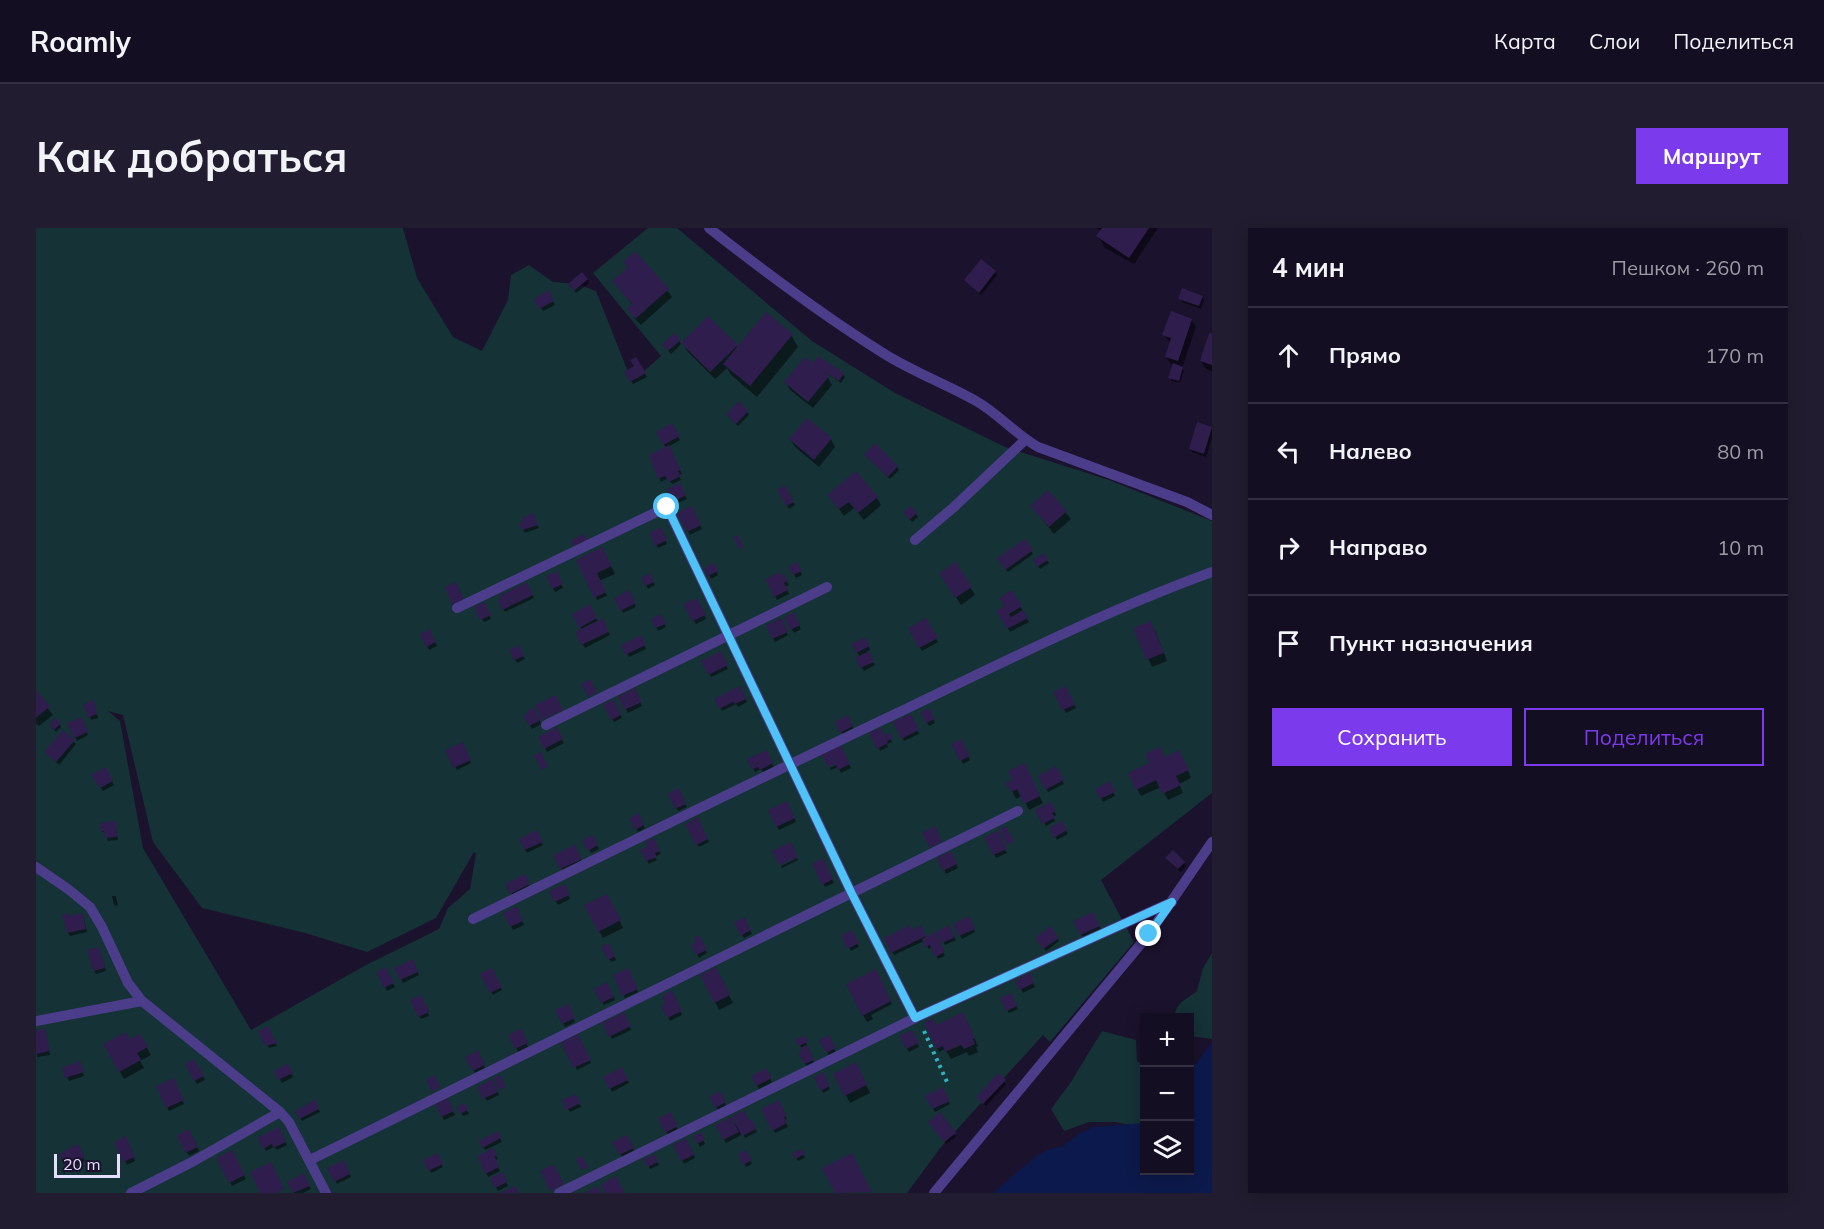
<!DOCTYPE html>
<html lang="ru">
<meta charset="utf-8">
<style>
:root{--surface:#140e22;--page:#211c2f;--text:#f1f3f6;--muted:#9d9ca5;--line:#332e40;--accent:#7c3aed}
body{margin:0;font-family:Mulish,sans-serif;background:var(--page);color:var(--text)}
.controls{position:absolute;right:18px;bottom:18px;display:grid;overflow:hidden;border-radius:0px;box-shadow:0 3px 15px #0003}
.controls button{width:54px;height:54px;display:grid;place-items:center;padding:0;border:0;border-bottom:2px solid var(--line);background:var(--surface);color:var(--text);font:30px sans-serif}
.scale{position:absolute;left:18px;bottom:15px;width:66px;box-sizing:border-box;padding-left:6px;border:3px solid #e6ddff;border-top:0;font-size:16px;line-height:21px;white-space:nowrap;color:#e6ddff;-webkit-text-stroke:4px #1b122d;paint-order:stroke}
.stop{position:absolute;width:18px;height:18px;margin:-14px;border:4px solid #4fc3f7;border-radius:50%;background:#fff}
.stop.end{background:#4fc3f7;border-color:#fff;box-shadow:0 2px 6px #0008}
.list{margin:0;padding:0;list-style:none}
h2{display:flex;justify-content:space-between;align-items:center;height:78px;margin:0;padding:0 24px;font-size:26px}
h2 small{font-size:20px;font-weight:400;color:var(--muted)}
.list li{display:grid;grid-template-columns:39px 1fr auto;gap:18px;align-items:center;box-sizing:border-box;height:96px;padding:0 24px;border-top:2px solid var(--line)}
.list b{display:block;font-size:22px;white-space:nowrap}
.list em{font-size:20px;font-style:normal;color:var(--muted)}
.actions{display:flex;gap:12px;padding:18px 24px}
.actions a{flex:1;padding:14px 0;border:2px solid var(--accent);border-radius:0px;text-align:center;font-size:21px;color:var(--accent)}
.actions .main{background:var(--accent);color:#fff}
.icon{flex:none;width:33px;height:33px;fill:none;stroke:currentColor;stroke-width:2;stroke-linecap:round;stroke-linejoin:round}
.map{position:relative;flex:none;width:1176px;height:965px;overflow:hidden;border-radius:0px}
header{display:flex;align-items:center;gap:36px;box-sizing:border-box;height:84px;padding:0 30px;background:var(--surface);border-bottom:2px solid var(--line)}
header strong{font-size:28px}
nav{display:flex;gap:33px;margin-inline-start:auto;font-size:21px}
.intro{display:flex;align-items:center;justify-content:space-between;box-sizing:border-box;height:144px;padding:0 36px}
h1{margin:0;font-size:42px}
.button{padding:15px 27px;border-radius:0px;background:var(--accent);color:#fff;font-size:21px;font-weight:700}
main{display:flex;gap:36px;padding:0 36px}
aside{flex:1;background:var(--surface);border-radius:0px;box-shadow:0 3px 15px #0003}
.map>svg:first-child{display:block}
.green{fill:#153237;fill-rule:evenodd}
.water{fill:#0c194c}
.shadow{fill:#0007}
.building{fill:#2f1e4d}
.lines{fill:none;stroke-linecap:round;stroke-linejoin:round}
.path{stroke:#32b1bf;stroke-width:4;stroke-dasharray:3 4.5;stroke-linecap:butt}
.service{stroke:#4c3d8b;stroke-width:10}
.route{stroke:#4fc3f7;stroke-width:8}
</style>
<header>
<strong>Roamly</strong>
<nav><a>Карта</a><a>Слои</a><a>Поделиться</a></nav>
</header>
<div class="intro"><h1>Как добраться</h1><a class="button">Маршрут</a></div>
<main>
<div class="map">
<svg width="1176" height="965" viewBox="0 0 1176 965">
<rect width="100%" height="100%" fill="#1b122d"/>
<path class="green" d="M0,0H367L381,50L417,109L446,123L472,72L475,47L493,37L517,54L541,56L560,63L596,154L625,128L557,45L612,0H641L776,113L859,165L969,219L1073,252L1176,293V565L1065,652L1098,714L1014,814L1007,807L905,919L871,965H0ZM72,483L87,487L117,614L166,680L269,705L331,724L400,690L438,624L440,626L434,661L412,680L403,701L330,737L215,802L107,620L84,493Z
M1176,725V811L1154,808V790L1139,789C1138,776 1151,771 1161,763L1167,740Z
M1066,803L1100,812L1101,833L1108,838V900L1079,894H1053L1028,903L1015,881L1035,854Z"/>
<path class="water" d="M1176,814V965H957L1000,928L1011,922L1027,918L1044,905L1057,899L1108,895V942H1154V844Z"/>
<path class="shadow" d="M1060,0H1122L1098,36L1069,20L1062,8L1065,3Z
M589,34L631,62L636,69L605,97L597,89V78L578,53L592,40Z
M959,44L961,47L945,67L930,53Z
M551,51L553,55L540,65L533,57Z
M512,64L519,77L507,83L500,71Z
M1166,69L1168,72L1165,81L1146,74L1144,71Z
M1155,92L1160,99L1146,140L1148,143L1144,155L1136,153L1134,150L1138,137L1135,136L1130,129L1135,116L1128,107Z
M755,107L762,119L721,169L695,147L691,140L679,151L651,123L647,115L700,118L702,120Z
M1176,108V143L1170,141L1165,133Z
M643,113L645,116L635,126L627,117Z
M599,131L611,149L597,156L590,144L600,139Z
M777,137L807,146L809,149L805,155L789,144L796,157L777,180L754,162L750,154Z
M711,184L713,187L702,198L693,189Z
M1162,196L1176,200V210L1170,229L1156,224L1154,221Z
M635,197L644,212L632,219L646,246L643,247L645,252L636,256L632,250L625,254L615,228L630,220L622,205Z
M795,211L799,219L783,239L759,219L755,212Z
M830,228L861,239L863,242L854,251Z
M644,257L651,271L640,276L633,262Z
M749,259L759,277L753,281L743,262Z
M1012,264L1035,291L1018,306L996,278Z
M793,267L841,270L845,277L828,292L818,280L808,288Z
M655,280L666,301L654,307L643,286Z
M875,280L882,289L876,294L871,288Z
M496,287L503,300L489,305L485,296Z
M624,301L631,316L622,320L615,306Z
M989,313L997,326L972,344L963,331Z
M1007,327L1013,335L1004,341L999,332Z
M570,328L579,346L563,353L571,368L561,372L542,332Z
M761,336L766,347L760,350L754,339Z
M920,336L939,367L925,377L909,353Z
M677,337L682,347L675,351L670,341Z
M520,345L527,360L519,364L517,361Z
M613,347L619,357L612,361L607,350Z
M747,348L753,357L749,359L753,366L741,372L731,352Z
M491,356L498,370L469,384L464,373Z
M593,364L600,379L587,385L580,370Z
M976,364L993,394L974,404L962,384L970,379Z
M661,372L670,391L660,396L649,377Z
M448,376L455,391L448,394L440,380Z
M554,378L562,394L566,392L574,407L549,420L541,405L546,402L538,386Z
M757,386L765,401L758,405L750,390Z
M625,388L630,399L622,403L617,392Z
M744,392L752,407L739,414L732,398Z
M890,392L902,414L886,423L874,401Z
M1099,401L1119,402L1131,433L1116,439Z
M394,403L401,418L393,422L386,407Z
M604,409L610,421L593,429L587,417Z
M829,411L834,422L831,423L839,437L828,443L821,431L824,429L817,417Z
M482,419L489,431L481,435L475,423Z
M684,425L692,441L675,449L667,433Z
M704,460L711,474L702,479L700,476L686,483L680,472Z
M1030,460L1040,480L1030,485L1019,465Z
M598,462L606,478L592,485L584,469Z
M0,465L17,487L3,498L0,495Z
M577,473L586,490L578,494L569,477Z
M57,474L62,490L55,492L54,489Z
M498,481L505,496L496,501L489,488Z
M893,482L899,495L893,498L886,485Z
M874,488L883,506L868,513L859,495Z
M812,489L818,502L807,507L801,495Z
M47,494L52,507L41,513L33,496Z
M23,496L25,499L20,504L16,500Z
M520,501L528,515L511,524L504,510Z
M27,504L40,516L23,537L10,524Z
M836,506L848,508L852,506L856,514L851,516L852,519L844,523Z
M925,513L934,532L927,536L917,516Z
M426,516L435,535L421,542L411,523Z
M805,520L815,540L805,545L802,539L795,542L794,540L806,534Z
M730,524L738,539L727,544L725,541L719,544L713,532Z
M1129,530L1147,531L1155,550L1143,556L1147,565L1132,572L1125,559L1105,568L1101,561Z
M1020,540L1028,556L1012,564L1004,549Z
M70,541L78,557L67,563L57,547Z
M992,545L1007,575L993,582L986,568L980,571L976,563L978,553Z
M1073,555L1079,568L1067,574L1061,562Z
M642,562L651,579L642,583L634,567Z
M751,575L760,594L743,602L734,583Z
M1015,576L1020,587L1017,589L1019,593L1010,598L1002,583Z
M602,587L609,600L602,604L595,591Z
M661,591L673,614L663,619L651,596Z
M79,595L82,612L72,613L70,606L66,603Z
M1026,595L1032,606L1021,612L1015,601Z
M501,604L507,617L491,625L485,612Z
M961,605L971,625L960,630L950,610Z
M556,609L563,621L555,625L549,613Z
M617,612L625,626L619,629L621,632L613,636L606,623L613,620Z
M538,619L546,634L527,644L519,628Z
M915,625L922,640L910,646L903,631Z
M761,630L762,632L746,640L745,638Z
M786,632L798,655L789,659L778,636Z
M1133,633L1148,635L1150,638L1145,644Z
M488,648L494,659L477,668L471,657Z
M528,658L534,671L522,677L515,664Z
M76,668H80L82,678L78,677Z
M575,675L587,700L567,710L563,703Z
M480,680L488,697L477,702L469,685Z
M1057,686L1065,701L1047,710L1039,694Z
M34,690H48L51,704L34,708L32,705Z
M932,690L939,704L926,711L919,697Z
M709,691L716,706L708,710L700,695Z
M884,699L890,710L899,706L909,728L902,731L896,719L893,721L888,713L858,727L850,711Z
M913,699L920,712L909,717L902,704Z
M816,704L823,719L815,723L807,708Z
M663,709L671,725L663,730L657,717L662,715Z
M1021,710L1023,713L1010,723L1003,713Z
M572,717L580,732L575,734L567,720Z
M64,724L70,743L60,746L58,743Z
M376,733L383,747L367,755L360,741Z
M349,741L359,759L351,763L342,745Z
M456,742L466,762L457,767L446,746Z
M591,742L602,764L589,770L579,748Z
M993,747L999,759L987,765L981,753Z
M666,748H683L697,775L683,782Z
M843,751L856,776L835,787L837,791L831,794L827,787Z
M571,756L579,772L568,777L560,761Z
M635,764L646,787L634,793L627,779L631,776Z
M974,767L982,781L973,785L966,771Z
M386,772L393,788L385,791L383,788Z
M531,778L539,794L529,799L521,783Z
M587,786L595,802L576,811L568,795Z
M931,794L942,818L940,819L942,824L933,828L931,824L915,831L909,821L903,824L890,796L900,799Z
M232,800L241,818L233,820L224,804Z
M484,802L492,819L482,824L474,807Z
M0,804L10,805L14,827L1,829Z
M876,804L883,819L873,824L865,809Z
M104,808L115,827L104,833L108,840L88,851L69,817L93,813Z
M542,808L555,835L541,842L527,815Z
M768,809L778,835L771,839L764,826L768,824L761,812Z
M793,809L800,824L793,828L785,813Z
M441,824L449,840L439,845L431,829Z
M158,833L169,852L161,856L151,837Z
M45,838L48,848L33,853L28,841Z
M251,838L257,849L246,855L240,843Z
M585,841L593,855L576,864L569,849Z
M730,842L736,854L723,861L717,848Z
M824,843L834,865L814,875L799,846Z
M787,846L794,861L787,865L780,850Z
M137,852L148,876L133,883L122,859Z
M456,853L463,867L451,873L443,859Z
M968,853L970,856L950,878L944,872Z
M907,861L914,876L899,884L891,869Z
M684,865L690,877L682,882L675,870Z
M539,867L545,879L534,884L528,873Z
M411,872L419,887L408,892L401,877Z
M278,874L284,884L266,893L261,884Z
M742,874L751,891L749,892L752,899L739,905L727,882Z
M428,877L433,886L427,888L423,880Z
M634,886L642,902L632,907L624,891Z
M695,891L703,901L715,893L721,904L709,910L707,906L690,915L681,898Z
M896,898L918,906L920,909L910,916Z
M242,901L251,917L241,922L238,919L230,923L223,911Z
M153,903L163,923L153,928L143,908Z
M461,905L466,914L449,922L445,913Z
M665,906L669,916L664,919L659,909Z
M591,909L598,923L586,929L578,915Z
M650,912L659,930L648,936L639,918Z
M91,913L99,933L91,937L80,914Z
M41,918L49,933L33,941L25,926Z
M457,922L462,931L459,932L464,943L452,949L443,929Z
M765,923L769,930L762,933L758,926Z
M196,924L210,951L196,958L182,931Z
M709,924L716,936L710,939L704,927Z
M401,927L407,939L395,945L389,933Z
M618,928L623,937L614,941L610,932Z
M307,934L315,949L301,956L293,940Z
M466,946L472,958L462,963L456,951Z
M267,947L275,961L267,965H258L253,954Z"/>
<path class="building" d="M1066,0H1113L1093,30L1060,8Z
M599,23L633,61L599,91L591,81L596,76L576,53L592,39L587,34Z
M945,31L960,43L943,65L928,52Z
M546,44L552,51L538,63L532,56Z
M1146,60L1167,68L1163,78L1142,71Z
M513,62L518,73L503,81L498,71Z
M1135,83L1156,91L1142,133L1129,129L1135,110L1126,107Z
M730,84L757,106L714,158L687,136Z
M672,88L702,117L674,144L645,115Z
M638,105L645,112L632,123L626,116Z
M1173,105L1176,106V137L1164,133Z
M782,128L808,145L803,153L787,143L793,148L772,174L748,154L769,129L777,135Z
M600,129L610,145L594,154L588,144L598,138L594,132Z
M1137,135L1147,139L1143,153L1132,150Z
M703,173L712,183L700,196L690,186Z
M771,190L796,210L778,232L753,211Z
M1161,194L1176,199L1168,226L1153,221Z
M636,195L644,208L627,217L620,204Z
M839,215L862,238L852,249L828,227Z
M633,217L645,242L642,243L645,248L633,254L629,248L622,251L613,227Z
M820,243L842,269L822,285L813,274L803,281L791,267Z
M644,255L650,267L637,274L631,261Z
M749,257L758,274L750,278L741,262Z
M1012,262L1031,283L1013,299L994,278Z
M656,278L665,297L651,304L641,285Z
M875,278L881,285L873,292L867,284Z
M497,285L502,297L486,302L483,295L487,293L486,290Z
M625,299L631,312L619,318L613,305Z
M548,306L552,314L539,321L535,312Z
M702,307L707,319L703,321L697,309Z
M989,311L997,322L969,342L961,330Z
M566,319L576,338L561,345L570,364L558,370L540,332Z
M1008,325L1012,332L1001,339L997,332Z
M761,334L766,343L757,347L752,339Z
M920,334L936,359L919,370L903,345Z
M678,335L682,343L672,348L668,340Z
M521,343L527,356L516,361L510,348Z
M743,344L744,347L748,346L752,353L748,355L752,362L738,369L729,351Z
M614,345L618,354L609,358L605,350Z
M420,354L428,371L416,377L409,359Z
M491,354L497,367L466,382L462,372L464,371L463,368Z
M593,362L600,375L584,383L578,370Z
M976,362L986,378L973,386L975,389L987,382L992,390L971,401L960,383L968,378L963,370Z
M661,370L670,387L656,393L647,376Z
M449,374L455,387L444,392L438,379Z
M554,376L561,390L543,400L536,386Z
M758,384L764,397L754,402L748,389Z
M625,386L630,396L619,400L615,391Z
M567,390L573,404L545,417L539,404Z
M745,390L752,404L736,411L730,397Z
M890,390L902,410L883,420L872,400Z
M1115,393L1128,425L1110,432L1097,400Z
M394,401L400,414L390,419L384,406Z
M605,407L610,417L589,427L585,417Z
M829,409L834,418L820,425L815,416Z
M483,417L488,428L478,432L473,422Z
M685,423L692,437L672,447L665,433Z
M833,423L838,434L824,440L819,430Z
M554,451L561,464L552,469L545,456Z
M704,458L710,471L699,476L697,474L683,481L678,471Z
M1030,458L1039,477L1026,482L1017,464Z
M599,460L606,474L588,482L582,469Z
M0,462L14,478L0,490Z
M520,467L527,482L506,492L499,477Z
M578,471L585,487L575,492L567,477Z
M58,472L61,486L52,490L47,476Z
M498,480L505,492L493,498L487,487L492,485L491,483Z
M893,480L899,491L890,495L884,485Z
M875,486L883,502L865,511L857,494Z
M812,487L817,498L804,505L799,494Z
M46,489L52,504L38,510L31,495Z
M19,490L25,495L18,502L13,497Z
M521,499L527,511L508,521L502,509Z
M845,500L848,507L853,504L856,511L851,513L852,515L841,521L833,505Z
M27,502L39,512L20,534L8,524Z
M925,511L934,528L924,533L915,516Z
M427,514L435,532L417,540L409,522Z
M805,518L814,536L802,542L799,536L792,539L785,526Z
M1124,519L1129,529L1143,522L1153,542L1140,548L1145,557L1126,566L1120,552L1100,562L1092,545L1113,535L1109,526Z
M731,522L737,535L724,542L722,539L716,542L711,531Z
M505,524L512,539L505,542L498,527Z
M989,535L1004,568L988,576L981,561L975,564L970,555L976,552L972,543Z
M1020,538L1028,552L1009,562L1002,548Z
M70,539L77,553L64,560L55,547Z
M1074,553L1079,564L1064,571L1059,561Z
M643,560L650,576L639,581L632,566Z
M751,573L759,590L740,599L732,582Z
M1015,574L1020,583L1016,585L1019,590L1006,596L999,582Z
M603,585L608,597L599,602L593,590Z
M662,589L672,611L660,617L649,596Z
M80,593L81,609L69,610L68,603H65L64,595Z
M1026,593L1031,602L1018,610L1013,600Z
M899,598L906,613L894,620L886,605Z
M970,598L978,613L971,617L963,601Z
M501,602L507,614L488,622L483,611Z
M962,603L971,621L957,627L948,609Z
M557,607L562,617L552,623L546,612Z
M618,610L624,623L619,625L621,629L610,633L604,622L611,619L609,614Z
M755,614L762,629L743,637L736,623Z
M539,617L546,631L524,641L517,627Z
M1137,622L1149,634L1142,641L1129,630Z
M915,623L921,636L907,643L900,630Z
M787,630L797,651L786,657L776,636Z
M489,646L494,656L474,666L469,656Z
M529,656L534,667L518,674L513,663Z
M571,666L585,692L562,704L548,677Z
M481,678L487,693L474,699L467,685Z
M1057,684L1064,698L1044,707L1037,693Z
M33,685L34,688L47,685L50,701L31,705L26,687Z
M933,688L939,701L923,708L917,696Z
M709,689L715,702L704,708L698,694Z
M873,697L876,702L885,697L890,708L855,725L848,710Z
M913,697L919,709L906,715L900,704Z
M1014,698L1023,710L1007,721L999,710Z
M816,702L823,715L811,721L805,707Z
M899,704L909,724L899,729L894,717L889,719L886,711Z
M663,707L671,722L660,727L655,717L660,714L658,710Z
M573,715L579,728L572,732L565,719Z
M63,719L69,740L57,743L51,722Z
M377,731L382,744L364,752L358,740Z
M350,739L358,755L348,760L340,744Z
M680,739L694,767L678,775L664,747Z
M456,740L466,759L454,765L444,746Z
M592,740L602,761L586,768L577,747Z
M840,741L855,773L826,788L810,756Z
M994,745L998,755L983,762L979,753Z
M571,754L578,769L565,775L558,761Z
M636,762L646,783L631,790L625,778L629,776L626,768Z
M975,765L981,778L970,783L964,770Z
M385,767L393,784L382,789L374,772Z
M532,776L539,790L526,796L519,782Z
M588,784L595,798L573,809L566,795Z
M927,784L939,810L937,811L939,816L928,821L925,817L909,824L907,818L900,821L888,795L897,790L900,797Z
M232,798L241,815L229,818L222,803Z
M9,800L14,823L0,826V803Z
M485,800L492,815L479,821L472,807Z
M876,802L883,815L870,821L863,808Z
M90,804L93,811L104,806L112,819L101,825L105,832L83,844L67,816Z
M542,806L555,832L537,840L525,815Z
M769,807L772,814L762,818L759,812Z
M793,807L800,820L790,825L783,812Z
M771,817L778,832L768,836L762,825L766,823L764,820Z
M442,822L449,837L436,843L429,829Z
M158,831L168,848L158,853L149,836Z
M44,833L48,844L29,850L26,840Z
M820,834L831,857L808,868L797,846Z
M252,836L257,845L242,852L238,843Z
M586,839L592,852L573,861L567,849Z
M730,840L736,850L720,858L715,848Z
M787,844L794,858L784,863L778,849Z
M962,845L970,852L947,876L940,869Z
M399,847L404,859L396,864L390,852Z
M464,847L470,859L463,862L457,850Z
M138,850L148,872L130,880L120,858Z
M456,851L462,864L447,871L441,859Z
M907,859L914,873L896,881L889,868Z
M684,863L690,874L679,880L673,869Z
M540,866L545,875L530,882L526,872Z
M412,870L418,883L405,889L399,876Z
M279,872L283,881L263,891L259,883Z
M743,872L751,888L748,889L751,895L736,903L725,881Z
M429,875L432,882L424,886L421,879Z
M708,882L713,893L716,891L720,901L706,908L696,888Z
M635,884L642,898L629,905L622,890Z
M904,884L920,905L908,914L892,894Z
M695,889L703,904L687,912L679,897Z
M243,899L250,914L237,920L236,916L227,921L221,910Z
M153,901L162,919L149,925L141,907Z
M462,903L465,910L446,920L443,913Z
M665,904L669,912L661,916L657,908Z
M591,907L598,920L583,927L576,914Z
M90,908L99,929L87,934L78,914Z
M650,910L658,927L645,933L637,917Z
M42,916L49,929L30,939L23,926Z
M458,920L461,927L459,929L463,939L449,946L441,928Z
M766,921L769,926L759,931L756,925Z
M196,922L209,947L193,955L180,930Z
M710,922L716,932L707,937L702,926Z
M402,925L407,936L392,943L387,932Z
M816,925L836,964L799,965L786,940Z
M619,926L622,934L611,939L608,931Z
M546,928L552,939L545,942L540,931Z
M308,932L314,946L298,954L291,940Z
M235,934L248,961L240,965H224L214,944Z
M518,936L528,956L514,963L504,943Z
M467,944L471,954L459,960L454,950Z
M268,945L274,958L257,965L251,954Z
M580,948L589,965H569L565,956Z
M479,958L483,965H464Z
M562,958L565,965H547Z"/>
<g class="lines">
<path class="path" d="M888,803L911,854"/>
<path class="service" d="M673,0C729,44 786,87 847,125C877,144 910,156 940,173C963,186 979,206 1002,219L1151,274L1176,287
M879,312L918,279L989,212
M421,380L631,279L816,666L879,790
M510,497L791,359
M0,639L32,661L54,679L66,699L92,755L106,773L244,884L253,894L290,965
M437,691C582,620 728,548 874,479C973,431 1072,382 1176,344
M0,793L106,773
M274,932L982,583
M95,965L156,934L244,884
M523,965L879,790L1136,674
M898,965L1113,706L1176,614"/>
</g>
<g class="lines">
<path class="route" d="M631,279L816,666L879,790L1136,674L1113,706"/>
</g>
</svg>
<div class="controls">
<button>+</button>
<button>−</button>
<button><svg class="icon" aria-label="layers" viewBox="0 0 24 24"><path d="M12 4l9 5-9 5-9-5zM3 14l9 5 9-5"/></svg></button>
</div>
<div class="scale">20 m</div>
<div class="stop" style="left:631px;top:279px"></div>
<div class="stop end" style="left:1113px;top:706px"></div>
</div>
<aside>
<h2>4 мин<small>Пешком · 260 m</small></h2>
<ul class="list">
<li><svg class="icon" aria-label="ahead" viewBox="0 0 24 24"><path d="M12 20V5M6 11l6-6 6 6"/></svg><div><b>Прямо</b></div><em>170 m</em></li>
<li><svg class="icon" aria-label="left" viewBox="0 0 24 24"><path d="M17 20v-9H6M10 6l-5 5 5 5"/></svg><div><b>Налево</b></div><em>80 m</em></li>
<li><svg class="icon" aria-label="right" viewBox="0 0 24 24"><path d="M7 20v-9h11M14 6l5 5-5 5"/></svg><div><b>Направо</b></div><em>10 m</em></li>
<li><svg class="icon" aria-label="arrive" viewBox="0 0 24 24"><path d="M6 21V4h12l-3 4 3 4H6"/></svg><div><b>Пункт назначения</b></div></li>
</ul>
<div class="actions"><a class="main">Сохранить</a><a>Поделиться</a></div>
</aside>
</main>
